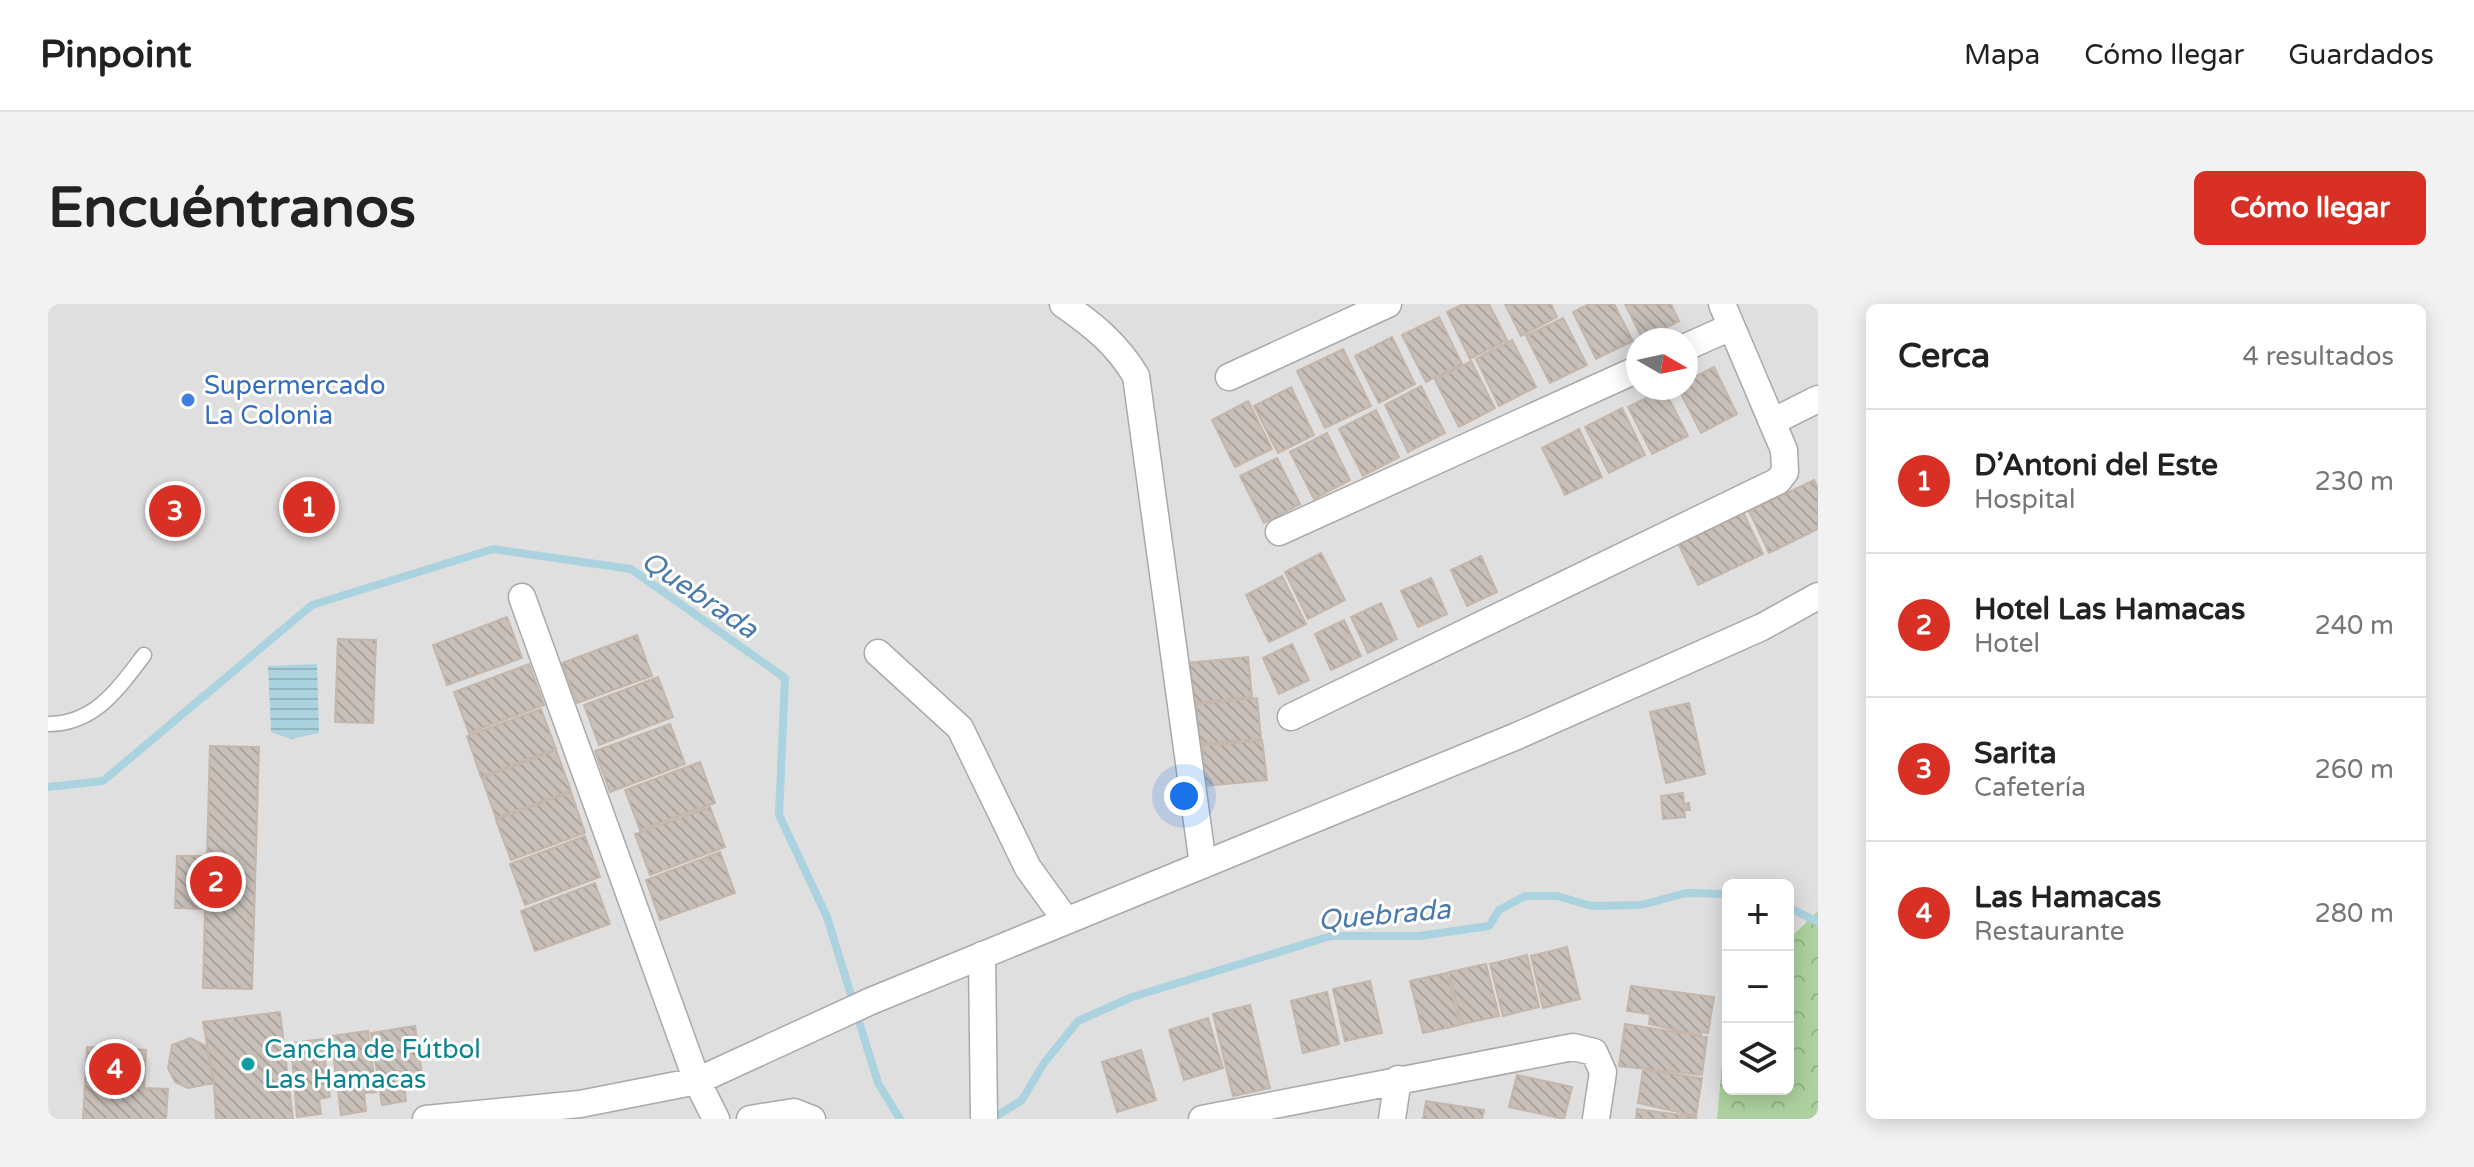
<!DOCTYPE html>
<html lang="es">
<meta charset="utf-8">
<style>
:root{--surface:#fff;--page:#f2f2f2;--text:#222;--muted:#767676;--line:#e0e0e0;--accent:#d93025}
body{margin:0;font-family:"Varela Round",sans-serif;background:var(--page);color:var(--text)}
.controls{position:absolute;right:24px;bottom:24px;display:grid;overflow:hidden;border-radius:12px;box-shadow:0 4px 20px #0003}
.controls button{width:72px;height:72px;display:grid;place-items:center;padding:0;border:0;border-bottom:2px solid var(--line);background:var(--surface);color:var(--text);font:40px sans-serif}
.compass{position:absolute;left:1578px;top:24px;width:72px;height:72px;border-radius:50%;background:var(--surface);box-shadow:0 4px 20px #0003;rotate:99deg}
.you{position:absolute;left:1136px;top:492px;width:28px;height:28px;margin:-20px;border:6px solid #fff;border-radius:50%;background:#1a73e8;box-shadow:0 0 0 12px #1a73e833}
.badge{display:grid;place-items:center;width:52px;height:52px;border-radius:50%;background:var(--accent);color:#fff;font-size:26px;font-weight:700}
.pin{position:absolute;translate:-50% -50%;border:4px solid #fff;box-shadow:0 2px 8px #0006}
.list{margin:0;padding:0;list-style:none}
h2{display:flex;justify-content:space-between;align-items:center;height:104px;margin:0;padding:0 32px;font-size:34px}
h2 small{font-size:26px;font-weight:400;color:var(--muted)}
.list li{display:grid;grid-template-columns:52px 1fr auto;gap:24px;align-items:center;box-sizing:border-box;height:144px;padding:0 32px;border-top:2px solid var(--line)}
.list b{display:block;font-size:30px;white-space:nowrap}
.list p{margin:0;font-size:26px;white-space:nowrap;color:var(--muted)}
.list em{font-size:26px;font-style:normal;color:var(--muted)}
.icon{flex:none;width:44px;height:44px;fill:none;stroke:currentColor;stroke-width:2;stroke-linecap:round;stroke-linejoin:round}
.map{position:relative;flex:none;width:1770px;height:815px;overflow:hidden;border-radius:12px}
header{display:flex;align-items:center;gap:48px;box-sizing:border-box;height:112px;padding:0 40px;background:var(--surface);border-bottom:2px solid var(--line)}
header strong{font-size:38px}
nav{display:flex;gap:44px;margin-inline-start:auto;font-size:28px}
.intro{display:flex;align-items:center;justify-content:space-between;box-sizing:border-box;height:192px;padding:0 48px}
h1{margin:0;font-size:56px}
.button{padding:20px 36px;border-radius:12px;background:var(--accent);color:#fff;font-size:28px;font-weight:700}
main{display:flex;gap:48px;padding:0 48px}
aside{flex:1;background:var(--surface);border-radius:12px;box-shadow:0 4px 20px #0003}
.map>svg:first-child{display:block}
.residential{fill:#e0dfdf;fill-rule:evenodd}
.forest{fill:url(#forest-crowns)}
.water{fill:url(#water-rules)}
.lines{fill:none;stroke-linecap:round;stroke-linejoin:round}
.stream{stroke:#aad3df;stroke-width:8}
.building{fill:url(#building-back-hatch);stroke:#c4b6ab;stroke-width:2}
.lane-casing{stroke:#a9a9a9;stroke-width:17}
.street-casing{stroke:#a9a9a9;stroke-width:29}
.lane{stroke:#fff;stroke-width:14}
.street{stroke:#fff;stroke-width:26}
.shop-dot{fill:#3f7fe0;stroke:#fff;stroke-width:3}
.culture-dot{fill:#0f9aa8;stroke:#fff;stroke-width:3}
.labels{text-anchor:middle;stroke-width:6;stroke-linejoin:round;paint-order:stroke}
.shop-label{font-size:26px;fill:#366cbe;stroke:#fff;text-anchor:start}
.culture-label{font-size:26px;fill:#0d838f;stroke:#fff;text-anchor:start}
.water-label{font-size:28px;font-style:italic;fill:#4a7aab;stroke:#fff}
</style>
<header>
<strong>Pinpoint</strong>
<nav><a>Mapa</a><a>Cómo llegar</a><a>Guardados</a></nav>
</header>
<div class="intro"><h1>Encuéntranos</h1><a class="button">Cómo llegar</a></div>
<main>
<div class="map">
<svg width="1770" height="815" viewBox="0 0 1770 815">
<defs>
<pattern id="forest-crowns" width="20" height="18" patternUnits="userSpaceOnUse" patternTransform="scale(2)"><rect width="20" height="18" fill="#add19e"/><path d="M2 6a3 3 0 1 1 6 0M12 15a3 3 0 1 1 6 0" fill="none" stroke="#95b388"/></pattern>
<pattern id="water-rules" width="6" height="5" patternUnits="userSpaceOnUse" patternTransform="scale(2)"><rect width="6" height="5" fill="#aad3df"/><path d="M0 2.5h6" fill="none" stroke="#92b5bf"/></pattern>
<pattern id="building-back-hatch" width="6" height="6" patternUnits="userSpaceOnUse" patternTransform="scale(2)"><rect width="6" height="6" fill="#c7bfb8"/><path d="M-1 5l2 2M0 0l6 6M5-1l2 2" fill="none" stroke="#aba49e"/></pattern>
</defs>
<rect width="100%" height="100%" fill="#f2efe9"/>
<path class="residential" d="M0,0H1770V815H0ZM1590,36H1638V84H1590ZM1680,581H1740V785H1680Z"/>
<path class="forest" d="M1770,607V815H1669L1680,695V785H1740V636Z"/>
<path class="water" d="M269,360L271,429L243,435L223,428L220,362Z"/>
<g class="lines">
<path class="stream" d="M0,483L55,477L264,301L445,245L583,265L737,374L731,511L779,613L830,779L852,815
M1740,603L1770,618
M944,815L974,796L996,759L1030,717L1084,693L1283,632H1371L1441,622L1451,606L1477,592H1509L1544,602L1593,601L1638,589L1680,590"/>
</g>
<path class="building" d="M1415,0H1441L1459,36L1422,55L1399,8Z
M1457,0H1503L1509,13L1473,32Z
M1541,0H1566L1585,37L1548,55L1525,8Z
M1577,0H1623L1631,17L1595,36Z
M1391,13L1414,60L1378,78L1354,31Z
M1515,14L1539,61L1502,79L1478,32Z
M1344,33L1367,80L1331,99L1307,52Z
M1464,36L1488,83L1451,102L1428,55Z
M1295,45L1323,102L1277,124L1249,67Z
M1423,57L1447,104L1411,123L1387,76Z
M1666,63L1689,110L1653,129L1630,84H1638V77Z
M1373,82L1397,129L1360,148L1337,101Z
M1243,83L1266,131L1230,149L1206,102Z
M1616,85L1640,132L1604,150L1580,103Z
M1200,97L1224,145L1187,163L1164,116Z
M1574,104L1597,151L1561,169L1537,123Z
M1328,106L1351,153L1315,172L1291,125Z
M1531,125L1554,173L1517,191L1494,144Z
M1279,129L1302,176L1266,195L1242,148Z
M1229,154L1252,200L1216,219L1192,172Z
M1766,176L1770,184V225L1721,249L1701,207Z
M1695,208L1715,250L1650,281L1630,239Z
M1273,249L1297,296L1260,315L1237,268Z
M1433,252L1449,288L1419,302L1403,266Z
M1234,272L1258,320L1221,338L1198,291Z
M1383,274L1399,310L1370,323L1353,287Z
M1333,299L1349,335L1320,349L1303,313Z
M459,313L474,354L399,381L385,341Z
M1296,316L1313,352L1283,366L1267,330Z
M589,331L604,372L529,399L514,359Z
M290,335L328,336L325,419L287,418Z
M1244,340L1261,376L1231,390L1215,354Z
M1200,353L1204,393L1143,399L1139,359Z
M481,360L496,401L421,429L406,388Z
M610,373L625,413L551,441L536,401Z
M1209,394L1213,435L1152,440L1148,400Z
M1641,399L1657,470L1618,479L1602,408Z
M493,405L508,445L433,473L419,432Z
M622,420L637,460L562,488L547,447Z
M1214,436L1219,476L1157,482L1154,442Z
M162,442L211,443L204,685L155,684L157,605L127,604L129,552H159Z
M508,446L523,487L448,514L434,474Z
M652,458L667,499L592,526L577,486Z
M523,488L537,529L463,556L448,516Z
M1635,489L1636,500L1641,499L1642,506H1636L1637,513L1615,515L1613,492Z
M662,503L677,543L602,571L587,530Z
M537,532L552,573L477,601L462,560Z
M672,548L687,589L612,616L598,576Z
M547,579L562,620L487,647L473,607Z
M1519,643L1532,695L1495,704L1483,652Z
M1479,651L1491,703L1455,712L1442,660Z
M1438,660L1451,712L1414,720L1401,668Z
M1399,669L1412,721L1375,729L1362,677Z
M1322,677L1334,729L1297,737L1285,685Z
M1583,682L1666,693L1660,729L1653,728V732L1601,720L1602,710L1579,707Z
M1279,688L1291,740L1255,749L1243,697Z
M1202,701L1222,784L1185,792L1165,710Z
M232,708L245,815H168L166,779L155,718Z
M1160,714L1175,764L1136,776L1121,726Z
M1577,720L1659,733L1654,771L1571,762Z
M367,722L376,783L357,786L358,797L334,801L323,729Z
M320,727L328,788L316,789L318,807L293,811L283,732Z
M142,734L158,742L166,779L140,784L127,778L120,764L124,741Z
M274,735L282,793L271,795L273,810L249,813L243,739Z
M39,743L98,746L96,784L120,785L118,815H35Z
M1093,746L1108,796L1069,808L1054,758Z
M1595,766L1654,774L1648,812L1590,799Z
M1469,771L1524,783L1516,815L1461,803Z
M1378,797L1436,806L1434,815H1375Z
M1589,805L1648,813V815H1588Z"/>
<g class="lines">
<g class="lane-casing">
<path id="lane" d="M0,420C47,420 70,385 96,351"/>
</g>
<g class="street-casing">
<path id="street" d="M1015,0C1045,21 1069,40 1088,72L1155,561
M1638,43L1683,23
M1181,73L1340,0
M1724,118L1770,95
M1231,228L1590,65
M474,293L649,777L668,815
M830,349L912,424L980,564L1017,615
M1243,413L1730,177L1737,168L1736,146L1674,0
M934,651L936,815
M378,815L532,800L649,777L823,697L1469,432L1714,323L1770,292
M702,815L746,808L764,815
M1154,815L1525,743L1546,748L1555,768L1548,815
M1344,815L1350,775"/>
</g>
<use href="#lane" class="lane"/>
<use href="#street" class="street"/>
</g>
<circle class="shop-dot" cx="140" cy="96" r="8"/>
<circle class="culture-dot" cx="200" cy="760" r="8"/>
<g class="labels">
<g class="shop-label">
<text x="156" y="90">Supermercado<tspan x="156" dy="30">La Colonia</tspan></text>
</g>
<g class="culture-label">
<text x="216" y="754">Cancha de Fútbol<tspan x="216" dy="30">Las Hamacas</tspan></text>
</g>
<g class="water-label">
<text transform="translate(652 290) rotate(34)" y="10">Quebrada</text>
<text transform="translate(1336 610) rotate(-5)" y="10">Quebrada</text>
</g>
</g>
</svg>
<div class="controls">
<button>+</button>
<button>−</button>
<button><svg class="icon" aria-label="layers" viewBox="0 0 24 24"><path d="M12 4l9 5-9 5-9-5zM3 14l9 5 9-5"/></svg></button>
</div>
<svg class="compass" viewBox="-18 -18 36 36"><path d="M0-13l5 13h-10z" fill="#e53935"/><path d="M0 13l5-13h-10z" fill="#767676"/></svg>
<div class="you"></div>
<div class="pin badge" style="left:261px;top:203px">1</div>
<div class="pin badge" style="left:168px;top:578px">2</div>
<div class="pin badge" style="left:127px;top:207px">3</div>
<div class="pin badge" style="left:67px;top:765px">4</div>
</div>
<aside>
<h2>Cerca<small>4 resultados</small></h2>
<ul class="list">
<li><span class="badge">1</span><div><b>D’Antoni del Este</b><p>Hospital</p></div><em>230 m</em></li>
<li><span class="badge">2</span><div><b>Hotel Las Hamacas</b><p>Hotel</p></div><em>240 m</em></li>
<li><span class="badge">3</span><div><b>Sarita</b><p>Cafetería</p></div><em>260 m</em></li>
<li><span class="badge">4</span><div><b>Las Hamacas</b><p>Restaurante</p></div><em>280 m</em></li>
</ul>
</aside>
</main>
